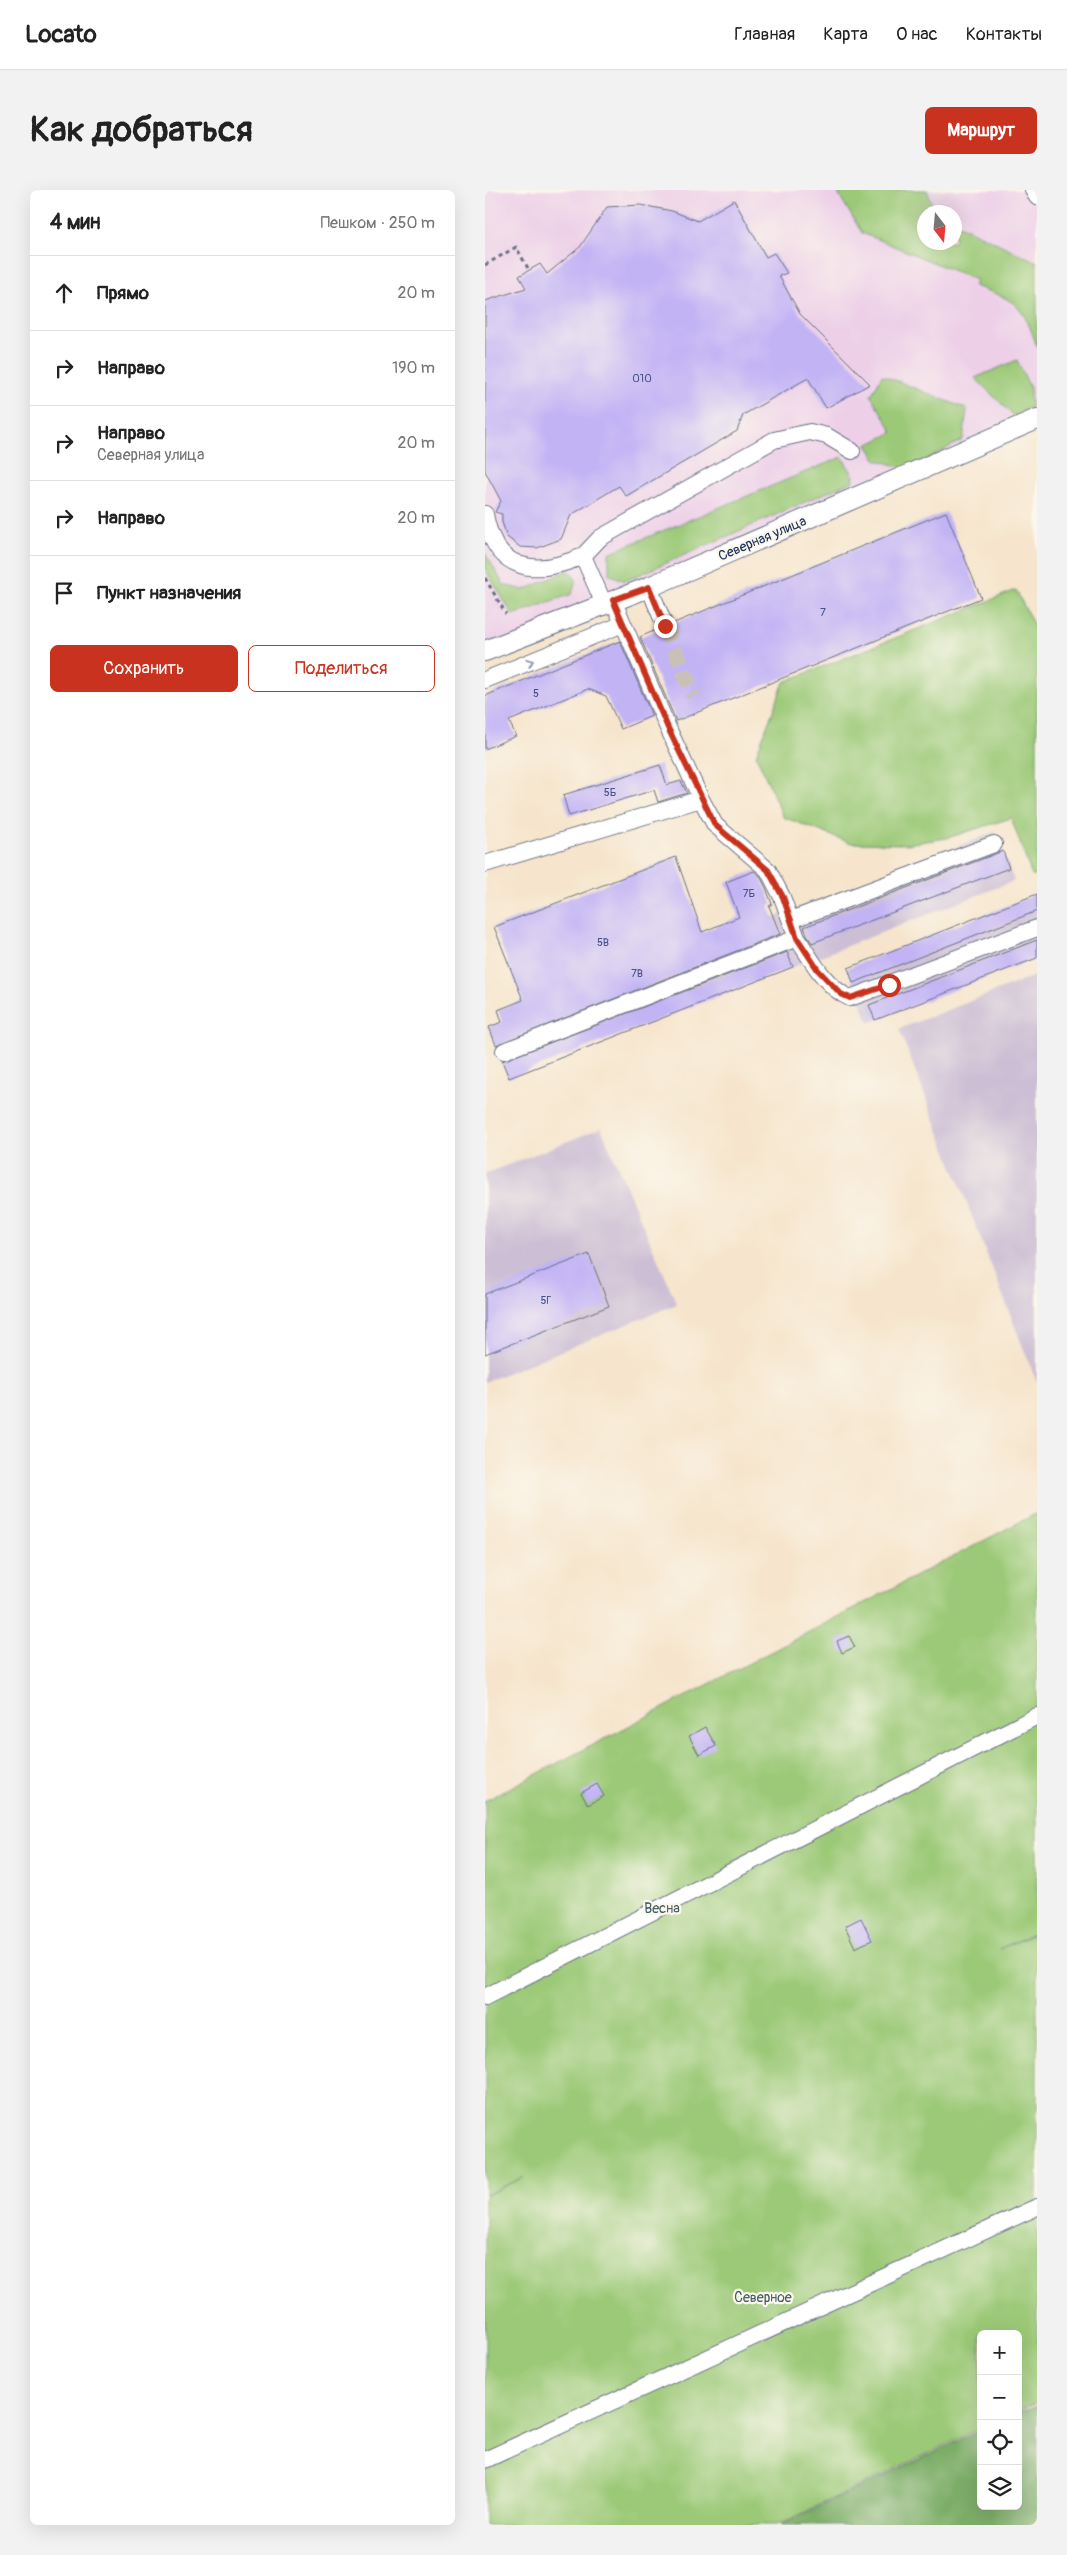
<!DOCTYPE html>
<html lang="ru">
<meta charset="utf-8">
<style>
:root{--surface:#fff;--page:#f2f2f2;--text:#222;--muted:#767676;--line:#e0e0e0;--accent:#c8321e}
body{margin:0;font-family:Pangolin,sans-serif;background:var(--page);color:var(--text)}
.controls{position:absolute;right:15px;bottom:15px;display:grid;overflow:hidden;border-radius:8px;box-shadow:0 5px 20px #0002}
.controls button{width:45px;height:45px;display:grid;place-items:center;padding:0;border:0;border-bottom:1px solid var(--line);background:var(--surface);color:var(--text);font:25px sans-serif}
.compass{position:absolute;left:432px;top:15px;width:45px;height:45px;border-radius:50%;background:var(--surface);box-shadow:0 5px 20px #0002;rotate:164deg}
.stop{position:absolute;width:15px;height:15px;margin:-11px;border:4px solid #c8321e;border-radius:50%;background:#fff}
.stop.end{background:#c8321e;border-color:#fff;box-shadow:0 1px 5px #0008}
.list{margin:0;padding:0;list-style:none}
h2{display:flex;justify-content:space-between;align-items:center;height:65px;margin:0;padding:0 20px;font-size:21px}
h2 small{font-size:16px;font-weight:400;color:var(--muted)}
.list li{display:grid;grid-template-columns:32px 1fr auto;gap:15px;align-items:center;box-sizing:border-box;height:75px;padding:0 20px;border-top:1px solid var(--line)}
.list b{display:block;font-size:19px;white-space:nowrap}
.list p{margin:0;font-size:16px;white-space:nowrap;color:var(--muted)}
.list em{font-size:16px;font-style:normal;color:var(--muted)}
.actions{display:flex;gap:10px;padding:15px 20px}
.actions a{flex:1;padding:11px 0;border:1px solid var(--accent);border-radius:8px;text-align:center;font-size:18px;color:var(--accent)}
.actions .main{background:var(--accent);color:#fff}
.icon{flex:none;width:28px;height:28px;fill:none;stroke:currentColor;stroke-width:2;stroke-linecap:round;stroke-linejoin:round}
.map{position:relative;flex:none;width:552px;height:2335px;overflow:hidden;border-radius:8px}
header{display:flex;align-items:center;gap:30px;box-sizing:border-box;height:70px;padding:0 25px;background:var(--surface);border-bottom:1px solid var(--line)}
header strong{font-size:24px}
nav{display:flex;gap:28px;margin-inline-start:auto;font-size:18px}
.intro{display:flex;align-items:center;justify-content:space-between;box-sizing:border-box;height:120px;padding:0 30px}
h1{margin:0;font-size:35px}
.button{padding:12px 22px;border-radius:8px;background:var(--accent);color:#fff;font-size:18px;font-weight:700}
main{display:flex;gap:30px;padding:0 30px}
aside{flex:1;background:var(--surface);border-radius:8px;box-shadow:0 5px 20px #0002}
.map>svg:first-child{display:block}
.built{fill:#edd0e8;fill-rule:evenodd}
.industrial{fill:#ccbed4}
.green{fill:#9bc977;stroke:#5b7c6a}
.forest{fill:#7cad68;stroke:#4c6e63}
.building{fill:#c2b3f5}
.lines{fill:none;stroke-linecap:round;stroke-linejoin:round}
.minor-tunnel{stroke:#cac1b6;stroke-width:16;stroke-dasharray:16 8;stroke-linecap:butt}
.minor-casing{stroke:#686f84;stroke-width:18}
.major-casing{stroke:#686f84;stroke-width:22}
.path{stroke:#686f84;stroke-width:3;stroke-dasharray:4 4;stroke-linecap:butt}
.minor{stroke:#fff;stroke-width:16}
.major{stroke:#fff;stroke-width:20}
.oneway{stroke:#8d97ae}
.route{stroke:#c8321e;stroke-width:6}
.labels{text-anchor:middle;stroke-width:4.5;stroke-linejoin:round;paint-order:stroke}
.number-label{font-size:11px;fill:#455084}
.street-label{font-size:14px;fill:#1b2f5e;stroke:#fbf7ec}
.park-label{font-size:14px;fill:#415d66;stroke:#fbf7ec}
</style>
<header>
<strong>Locato</strong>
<nav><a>Главная</a><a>Карта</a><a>О нас</a><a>Контакты</a></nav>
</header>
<div class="intro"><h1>Как добраться</h1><a class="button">Маршрут</a></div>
<main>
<aside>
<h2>4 мин<small>Пешком · 250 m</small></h2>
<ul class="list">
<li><svg class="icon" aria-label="ahead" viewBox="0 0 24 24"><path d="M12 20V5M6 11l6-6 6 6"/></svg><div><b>Прямо</b></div><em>20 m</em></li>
<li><svg class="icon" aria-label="right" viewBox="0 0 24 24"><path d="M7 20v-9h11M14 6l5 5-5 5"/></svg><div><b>Направо</b></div><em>190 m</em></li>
<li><svg class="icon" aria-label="right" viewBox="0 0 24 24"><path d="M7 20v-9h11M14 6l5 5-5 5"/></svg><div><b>Направо</b><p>Северная улица</p></div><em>20 m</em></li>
<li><svg class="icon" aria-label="right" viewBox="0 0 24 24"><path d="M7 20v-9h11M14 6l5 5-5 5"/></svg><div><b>Направо</b></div><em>20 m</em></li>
<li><svg class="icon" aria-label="arrive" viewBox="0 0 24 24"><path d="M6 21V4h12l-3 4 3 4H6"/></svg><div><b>Пункт назначения</b></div></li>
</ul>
<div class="actions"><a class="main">Сохранить</a><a>Поделиться</a></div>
</aside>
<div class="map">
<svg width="552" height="2335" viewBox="0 0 552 2335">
<rect width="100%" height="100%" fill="#fbf7ec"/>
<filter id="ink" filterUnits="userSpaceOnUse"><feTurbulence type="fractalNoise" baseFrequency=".02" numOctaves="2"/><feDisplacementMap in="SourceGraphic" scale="10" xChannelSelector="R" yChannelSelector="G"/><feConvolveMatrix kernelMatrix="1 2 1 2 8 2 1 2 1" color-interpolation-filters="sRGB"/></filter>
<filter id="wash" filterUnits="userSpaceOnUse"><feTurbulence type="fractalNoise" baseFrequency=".0096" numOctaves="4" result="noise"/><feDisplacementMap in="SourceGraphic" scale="20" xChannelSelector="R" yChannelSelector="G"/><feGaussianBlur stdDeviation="1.12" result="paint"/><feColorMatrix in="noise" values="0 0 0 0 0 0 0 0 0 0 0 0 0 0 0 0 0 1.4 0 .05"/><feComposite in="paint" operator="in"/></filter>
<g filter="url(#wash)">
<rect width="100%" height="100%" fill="#f6e5cc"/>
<path class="built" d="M0,0H552V229L0,461ZM440,22H470V52H440Z"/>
<path class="industrial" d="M510,642L529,691L23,888L3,837Z
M552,705V767L384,833L362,778Z
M552,785V1193L414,839Z
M116,938L192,1114L0,1192V984Z"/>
<path class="green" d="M351,0H442L450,22H440V52H470V33L552,72V157C538,114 531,110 489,96L491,90L377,43Z
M532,170L545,198L546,217L529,226L490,188Z
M397,185L482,219L478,250L423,279L392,270L382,255L408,242L386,206Z
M357,267L369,286L368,291L140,391L124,384V363Z
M0,363L19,395L39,400L84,380L91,390L87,404L28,425L0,379Z
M531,400L552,442V686H547L526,628L462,648L421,654L366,653L298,627L271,565L299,492Z
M552,1323V1742L514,1759L552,1743V2212L533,2221V2144H496V2238L292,2335H0V2006L39,1987L0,2005V1611Z"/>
<path class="forest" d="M552,2215V2335H295L496,2240V2316H533V2223Z"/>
<g id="blocks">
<path class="building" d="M249,10L281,67L289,63L302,83L294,86L315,124L385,194L341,218L323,188L258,225L252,241L141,306L134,296L86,325L76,349L52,358L35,357L22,347L17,332V324L10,322L16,311L0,281V111L41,98L34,86L55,74L62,84L95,57L122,17L156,15L187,21L213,31Z
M461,322L496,408L191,531L155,447L171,440L178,446L184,445L188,442L189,433Z
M135,451L167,526L136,539L121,506L103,499L24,531L31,546L0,559V506Z
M175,575L182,595L196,591L202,603L173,612L169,600L84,626L78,605Z
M518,661L524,678L327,753L323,747L319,737Z
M191,667L217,742L254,727L241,692L269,681L275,686L281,698L287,714L284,716L295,744L11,855L4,837L17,832L13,820L38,810L9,737Z
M552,704V721L368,793L363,778Z
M552,750V768L390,830L384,815Z
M302,762L308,777L24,888L17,871Z
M104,1064L124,1116L0,1164V1104Z
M364,1446L370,1457L357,1463L352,1451Z
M220,1537L231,1556L214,1565L204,1546Z
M112,1594L119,1606L103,1615L96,1603Z
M376,1728L387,1750L370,1758L360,1736Z"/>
</g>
</g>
<g filter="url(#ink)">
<use href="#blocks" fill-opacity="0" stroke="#686f84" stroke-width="1"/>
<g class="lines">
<path class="minor-tunnel" d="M180,436L209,506"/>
<g class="minor-casing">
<path id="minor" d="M548,0L552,7
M0,324C10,382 50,387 98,366
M164,397L180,436
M119,414L98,366L115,348L289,250L325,242L342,246L367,261
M0,490L138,434
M0,674L216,609L183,538L128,410
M306,730L509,654
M312,748C326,769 341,798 365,808L552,738
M19,861L312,748L297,707L283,680L230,635L216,609
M0,1807L552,1526
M0,2270L552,2017"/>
</g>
<g class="major-casing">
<path id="major" d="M0,461L164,397L552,229"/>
</g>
<path class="path" d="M0,75L31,57L44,80
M0,388L21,424"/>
<use href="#minor" class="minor"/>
<use href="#major" class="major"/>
</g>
<defs><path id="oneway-chevron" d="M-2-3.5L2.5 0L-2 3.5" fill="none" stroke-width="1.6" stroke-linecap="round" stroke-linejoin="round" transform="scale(1.25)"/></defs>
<use class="oneway" href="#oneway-chevron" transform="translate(45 472) rotate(-22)"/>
</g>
<g class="lines" filter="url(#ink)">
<path class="route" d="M180,436L164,397L128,410L183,538L230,635L283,680L298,707L312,748L333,780L356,804L365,808L404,795"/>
</g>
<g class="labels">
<g class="number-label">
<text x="157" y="192">010</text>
<text x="338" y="426">7</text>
<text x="51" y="507">5</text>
<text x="125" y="606">5Б</text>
<text x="264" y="707">7Б</text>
<text x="118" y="756">5В</text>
<text x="152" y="787">7В</text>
<text x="61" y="1114">5Г</text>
</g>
<g class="street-label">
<text transform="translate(277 348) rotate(-23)" y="5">Северная улица</text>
</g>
<g class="park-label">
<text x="177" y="1723">Весна</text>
<text x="278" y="2112">Северное</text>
</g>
</g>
</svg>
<div class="controls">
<button>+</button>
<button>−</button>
<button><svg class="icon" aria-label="locate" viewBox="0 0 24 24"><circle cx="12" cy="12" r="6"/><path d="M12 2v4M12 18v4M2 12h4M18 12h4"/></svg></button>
<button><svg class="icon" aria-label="layers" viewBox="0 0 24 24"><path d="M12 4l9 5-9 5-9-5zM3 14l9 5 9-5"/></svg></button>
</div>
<svg class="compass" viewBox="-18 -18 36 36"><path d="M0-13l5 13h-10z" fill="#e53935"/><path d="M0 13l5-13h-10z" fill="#767676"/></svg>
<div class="stop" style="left:404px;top:795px"></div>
<div class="stop end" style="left:180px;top:436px"></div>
</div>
</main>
